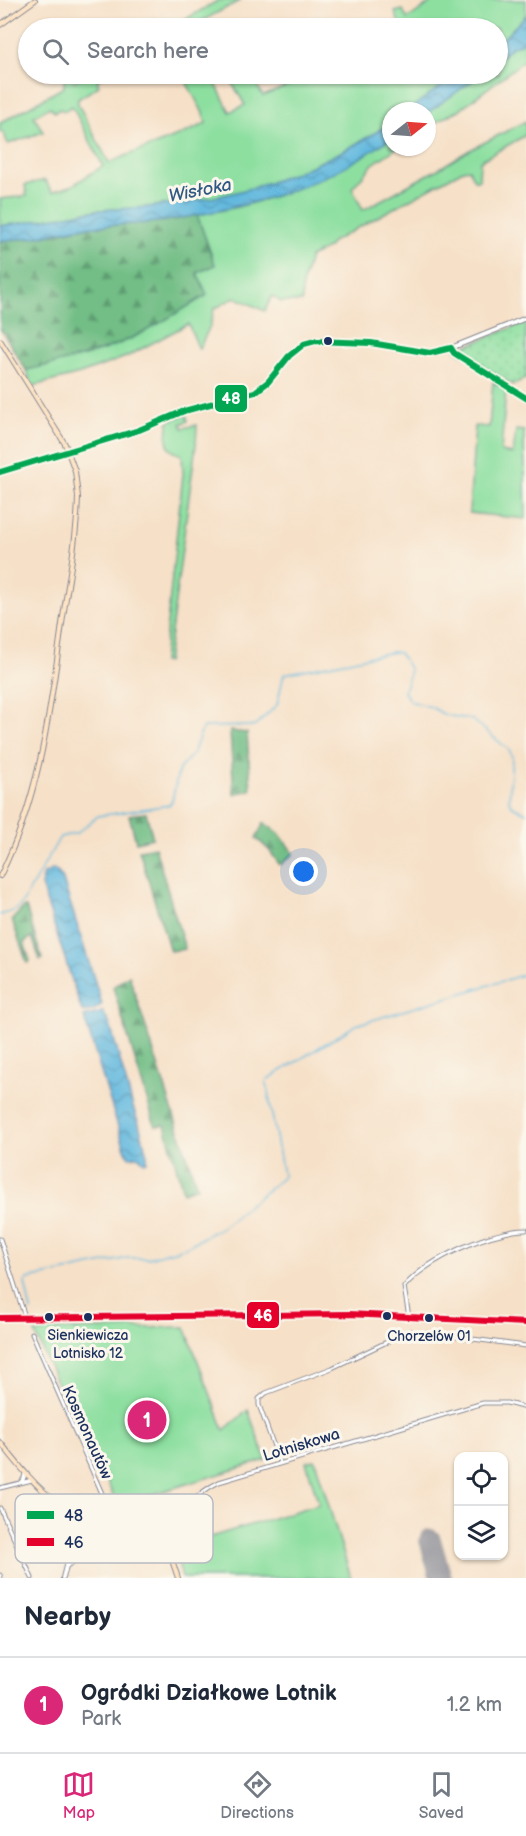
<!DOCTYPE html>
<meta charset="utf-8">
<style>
:root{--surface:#fff;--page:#f2f2f3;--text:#1f2937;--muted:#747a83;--line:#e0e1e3;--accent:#db2777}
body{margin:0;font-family:"Balsamiq Sans",sans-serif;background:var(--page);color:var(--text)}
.controls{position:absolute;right:18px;bottom:18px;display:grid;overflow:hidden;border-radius:12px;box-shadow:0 2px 4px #0004}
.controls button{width:54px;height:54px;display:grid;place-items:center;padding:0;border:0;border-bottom:2px solid var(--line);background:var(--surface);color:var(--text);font:30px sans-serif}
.compass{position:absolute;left:382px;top:102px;width:54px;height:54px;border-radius:50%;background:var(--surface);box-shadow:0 2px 4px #0004;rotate:73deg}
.you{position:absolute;left:304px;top:872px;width:21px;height:21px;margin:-15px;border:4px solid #fff;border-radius:50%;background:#1a73e8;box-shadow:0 0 0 9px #1a73e833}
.badge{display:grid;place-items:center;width:39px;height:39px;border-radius:50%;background:var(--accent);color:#fff;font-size:20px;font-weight:700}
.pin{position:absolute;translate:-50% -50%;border:3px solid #fff;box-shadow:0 2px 6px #0006}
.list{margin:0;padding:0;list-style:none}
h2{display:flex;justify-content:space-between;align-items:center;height:78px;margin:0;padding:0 24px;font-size:26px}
h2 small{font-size:20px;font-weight:400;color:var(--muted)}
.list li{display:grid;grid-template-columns:39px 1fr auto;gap:18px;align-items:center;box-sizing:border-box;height:96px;padding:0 24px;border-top:2px solid var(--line)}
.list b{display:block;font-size:22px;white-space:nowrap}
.list p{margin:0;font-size:20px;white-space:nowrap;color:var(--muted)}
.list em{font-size:20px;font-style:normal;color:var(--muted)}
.icon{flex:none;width:33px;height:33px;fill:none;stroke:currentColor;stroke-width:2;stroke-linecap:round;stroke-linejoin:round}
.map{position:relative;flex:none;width:526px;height:1578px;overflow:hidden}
.search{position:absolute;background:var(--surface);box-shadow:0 2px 4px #0004;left:18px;right:18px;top:18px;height:66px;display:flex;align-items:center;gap:15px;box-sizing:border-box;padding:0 21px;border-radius:33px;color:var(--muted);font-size:22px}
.sheet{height:174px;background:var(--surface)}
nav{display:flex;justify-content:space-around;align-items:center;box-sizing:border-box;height:84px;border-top:2px solid var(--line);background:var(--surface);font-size:16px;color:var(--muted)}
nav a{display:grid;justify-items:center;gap:3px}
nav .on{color:var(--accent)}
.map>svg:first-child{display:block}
.green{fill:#8ddfa0;stroke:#54877f;stroke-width:1.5}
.forest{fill:url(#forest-firs);stroke:#467672;stroke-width:1.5}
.park{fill:url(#park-dots);stroke:#54877f;stroke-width:1.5}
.water{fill:url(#water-waves);stroke:#3e749e;stroke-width:1.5}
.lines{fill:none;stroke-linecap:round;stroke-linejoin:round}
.stream{stroke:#61b8de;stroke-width:1.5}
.runway{stroke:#888892;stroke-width:22}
.minor-casing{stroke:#888892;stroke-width:5}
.tertiary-casing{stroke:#888892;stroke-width:6}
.secondary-casing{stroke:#888892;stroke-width:6}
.minor{stroke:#fff;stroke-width:3}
.tertiary{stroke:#fff;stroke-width:4}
.secondary{stroke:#fee4c5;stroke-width:4}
.bus-1-casing{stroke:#fbf7ec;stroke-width:10}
.bus-2-casing{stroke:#fbf7ec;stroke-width:10}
.bus-1{stroke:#00a651;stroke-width:6}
.bus-2{stroke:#e4002b;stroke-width:6}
.bus-dot{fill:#1b2f5e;stroke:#fbf7ec;stroke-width:2}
.labels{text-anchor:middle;stroke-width:6;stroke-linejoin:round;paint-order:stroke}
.bus-label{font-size:14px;fill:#1b2f5e;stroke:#fbf7ec}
.street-label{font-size:16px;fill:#1b2f5e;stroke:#fbf7ec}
.water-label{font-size:18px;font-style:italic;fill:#305884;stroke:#fbf7ec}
.key{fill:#fbf7ec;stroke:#b8bbc1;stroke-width:1.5}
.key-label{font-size:16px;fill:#1b2f5e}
.line-badge{stroke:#fbf7ec;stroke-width:2}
.badge-label{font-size:16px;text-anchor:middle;font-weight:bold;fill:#fff}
</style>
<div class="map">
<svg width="526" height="1578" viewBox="0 0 526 1578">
<defs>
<pattern id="forest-firs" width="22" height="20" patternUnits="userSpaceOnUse" patternTransform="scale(1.5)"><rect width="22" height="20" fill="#72be86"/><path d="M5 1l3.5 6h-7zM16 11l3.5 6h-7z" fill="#5d9b71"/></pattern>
<pattern id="park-dots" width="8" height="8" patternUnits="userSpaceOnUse" patternTransform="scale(1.5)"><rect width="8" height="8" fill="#8ddfa0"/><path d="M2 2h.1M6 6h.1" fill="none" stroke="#79c08c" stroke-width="1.8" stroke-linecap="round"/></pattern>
<pattern id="water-waves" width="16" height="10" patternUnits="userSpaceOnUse" patternTransform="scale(1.5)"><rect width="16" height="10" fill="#61b8de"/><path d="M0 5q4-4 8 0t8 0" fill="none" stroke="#4f96b7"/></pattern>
</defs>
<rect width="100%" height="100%" fill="#fbf7ec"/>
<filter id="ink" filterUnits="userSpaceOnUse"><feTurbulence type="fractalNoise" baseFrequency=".0167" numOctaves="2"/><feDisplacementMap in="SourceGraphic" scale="12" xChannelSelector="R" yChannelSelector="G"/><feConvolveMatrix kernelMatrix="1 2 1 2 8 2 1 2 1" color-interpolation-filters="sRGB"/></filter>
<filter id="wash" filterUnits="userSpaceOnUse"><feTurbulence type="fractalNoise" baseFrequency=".008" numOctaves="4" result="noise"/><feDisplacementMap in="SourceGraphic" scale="24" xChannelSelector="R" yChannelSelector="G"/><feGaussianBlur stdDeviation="1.35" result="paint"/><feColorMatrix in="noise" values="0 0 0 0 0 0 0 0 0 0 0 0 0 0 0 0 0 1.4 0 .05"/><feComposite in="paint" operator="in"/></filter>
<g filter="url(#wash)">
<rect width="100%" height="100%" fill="#f6e0c7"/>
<path class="green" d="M219,0H241L189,28H170Z
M435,0H526V15L498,44V28H401L395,12L403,10L407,19Z
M526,41V59L459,110L427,127V113L482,74H498V60L510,48Z
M90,74H109L97,80L99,86L78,99V104L109,163C141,148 175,140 206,123L202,111L182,74H211L230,112L245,105L227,74H251L263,96L317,74H458L407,111H391V123C329,163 260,192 187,202C170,204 153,207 137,208C121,209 106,209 91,211C61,216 30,222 0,226V199L27,196L25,185L45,180L52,192L73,185L103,166L72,106L64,111L60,109L55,112L50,107L34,116L43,132L8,144L3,132L0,133V123L64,87V80L70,77L74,81Z
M526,121V135L480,161L479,180H474L469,169L463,170L332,242L329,247L310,257L302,285V302H281L272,296L265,311L235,297L214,309L210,326L199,349L188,324L126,357L80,374L33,386L26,370C65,362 106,352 142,333C164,321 185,307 207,295L197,273L215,265L197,215C267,204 333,179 391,138V147H398L373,164L352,188L363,210L440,168L468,151Z
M493,382L506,389L501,452L513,454L516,430L524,431L526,519L469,513L475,426L489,427Z
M186,414L188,421L181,424L183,428L197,425L196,444L167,662H163L183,474L182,455C162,449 168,440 168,422Z
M185,1327L224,1430L248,1410L266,1460L117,1505L89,1439L82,1440L80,1437L35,1333L50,1330Z
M315,1460L351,1578H182L176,1554L181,1546L319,1504L306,1462Z"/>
<path class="forest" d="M197,215L215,265L197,273L207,295C185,308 164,321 142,333C106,352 65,362 26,370L0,328V241L36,237L85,227L171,220Z
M230,731L247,733L251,790L234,794Z
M146,813L153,838L136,842L129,815Z
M264,823L279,833L294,854L280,865L269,850L256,838Z
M155,847L185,949L170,951L139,850Z
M24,907H26L42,959L40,960L32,937L24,942L30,961L27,963L12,920Z
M129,975L197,1187L183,1192L165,1125L155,1126L113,987Z"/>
<path class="park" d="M526,322V378L513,385L456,350Z"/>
<path class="water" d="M526,15V41L510,48L498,60V44Z
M458,74H482L427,113V111H407Z
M391,123V138C321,188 255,205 171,220C143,225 114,224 85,227C68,229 53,234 36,237C24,239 12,239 0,241V226C30,222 61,216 91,211C106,209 121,209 137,208C153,207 170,204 187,202C260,192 329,163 391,123Z
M54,869L62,877L102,1004C96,1010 90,1013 82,1011L41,885L44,874Z
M103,1012L110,1025L133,1107L139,1124L147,1155V1161L144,1162L138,1156L129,1157L125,1149L84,1017Z"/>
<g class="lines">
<path class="stream" d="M0,915L16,910L23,902L60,837L77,833L98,816L169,805L172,801L179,769L193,754L203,727L255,726L277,705L284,674L393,652L399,653C415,676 410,667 404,692L410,701L431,707L445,715L473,720L509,750L512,757L509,801L511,805L526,813
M268,1079L356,1025L526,974
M184,1248L222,1227L282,1178L283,1175L266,1081
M31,1311L25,1283L28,1279L128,1258H148L181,1249
M42,1578L43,1577"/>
<path class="runway" d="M430,1540L441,1578"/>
</g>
</g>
<g filter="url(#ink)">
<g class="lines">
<g class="minor-casing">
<path id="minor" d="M451,348L454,353L526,398
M0,1239L25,1317
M409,1317L404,1287C427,1259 490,1231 526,1230
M32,1333L104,1498L108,1522
M280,1463L259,1405V1399L266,1393L332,1368L410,1331L526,1346
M20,1483L24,1478L25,1473
M0,1488L32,1480
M0,1508L32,1578
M101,1520L105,1510
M173,1539C179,1512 195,1494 219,1482L483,1403H507L526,1408
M0,1575L1,1578"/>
</g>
<g class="tertiary-casing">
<path id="tertiary" d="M0,472L139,430L184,411L255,392L268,382L289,356L304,344L315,341L371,343L422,352H436L451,348L526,318
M94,1545L96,1534
M63,1578L66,1566L87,1553L104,1536"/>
</g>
<g class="secondary-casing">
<path id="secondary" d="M0,25L35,0
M0,340L65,444L75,471L78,497C77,539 68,582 62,624C50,711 40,797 0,876
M0,1318L349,1314L526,1323
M0,1442C17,1463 33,1484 55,1501C68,1510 85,1516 94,1528
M94 1528a8 8 0 1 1 16 0a8 8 0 1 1-16 0Z
M110,1525L118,1529L173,1539V1563L178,1578
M109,1533H120L173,1543"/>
</g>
<use href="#minor" class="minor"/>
<use href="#tertiary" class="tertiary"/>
<use href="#secondary" class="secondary"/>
<g class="bus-1-casing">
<path id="bus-1" d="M451,348L454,353L526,398
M0,472L139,430L184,411L255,392L268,382L289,356L304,344L315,341L371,343L430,353L451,348"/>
</g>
<g class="bus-2-casing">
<path id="bus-2" d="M0,1318L349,1314L526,1323"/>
</g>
<use href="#bus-1" class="bus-1"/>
<use href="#bus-2" class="bus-2"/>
</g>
</g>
<g class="bus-dot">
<circle cx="328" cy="341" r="5"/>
<circle cx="387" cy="1316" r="5"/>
<circle cx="49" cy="1317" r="5"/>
<circle cx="88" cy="1317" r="5"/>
<circle cx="429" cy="1318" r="5"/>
</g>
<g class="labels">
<g class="bus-label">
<text x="88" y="1340">Sienkiewicza<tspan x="88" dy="18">Lotnisko 12</tspan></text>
<text x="429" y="1341">Chorzelów 01</text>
</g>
<g class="street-label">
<text transform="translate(88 1432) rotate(66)" y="6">Kosmonautów</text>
<text transform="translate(301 1444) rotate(-17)" y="6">Lotniskowa</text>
</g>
<g class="water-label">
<text transform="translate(200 190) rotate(-11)" y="6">Wisłoka</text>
</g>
</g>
<rect x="15" y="1494" width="198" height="69" rx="9" class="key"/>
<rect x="27" y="1511" width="27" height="8" fill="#00a651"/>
<rect x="27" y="1538" width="27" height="8" fill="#e4002b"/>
<g class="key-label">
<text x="64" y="1521">48</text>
<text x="64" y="1548">46</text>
</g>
<g class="line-badge">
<rect x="214" y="384" width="34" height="29" rx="6" fill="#00a651"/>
<rect x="246" y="1301" width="34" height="28" rx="6" fill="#e4002b"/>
</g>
<g class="badge-label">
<text x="231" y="404">48</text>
<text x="263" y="1321">46</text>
</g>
</svg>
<div class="controls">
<button><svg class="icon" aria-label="locate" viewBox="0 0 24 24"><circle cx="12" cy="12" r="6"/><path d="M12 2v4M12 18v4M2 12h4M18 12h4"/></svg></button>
<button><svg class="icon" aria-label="layers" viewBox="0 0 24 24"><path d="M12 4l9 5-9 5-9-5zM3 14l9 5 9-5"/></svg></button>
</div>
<svg class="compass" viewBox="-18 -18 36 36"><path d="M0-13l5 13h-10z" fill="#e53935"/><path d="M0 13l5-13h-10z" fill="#747a83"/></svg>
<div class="you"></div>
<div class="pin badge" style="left:147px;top:1420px">1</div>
<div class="search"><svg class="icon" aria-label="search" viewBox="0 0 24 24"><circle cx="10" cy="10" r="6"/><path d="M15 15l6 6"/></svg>Search here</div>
</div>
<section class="sheet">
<h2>Nearby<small></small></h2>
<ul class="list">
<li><span class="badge">1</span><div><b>Ogródki Działkowe Lotnik</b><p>Park</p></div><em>1.2 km</em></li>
</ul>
</section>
<nav>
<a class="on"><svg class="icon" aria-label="map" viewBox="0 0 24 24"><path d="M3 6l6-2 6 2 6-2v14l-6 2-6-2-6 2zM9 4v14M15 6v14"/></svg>Map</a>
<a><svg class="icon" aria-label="directions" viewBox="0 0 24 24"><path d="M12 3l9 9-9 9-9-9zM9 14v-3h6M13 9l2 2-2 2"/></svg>Directions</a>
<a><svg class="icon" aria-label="saved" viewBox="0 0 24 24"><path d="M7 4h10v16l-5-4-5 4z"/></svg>Saved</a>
</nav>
